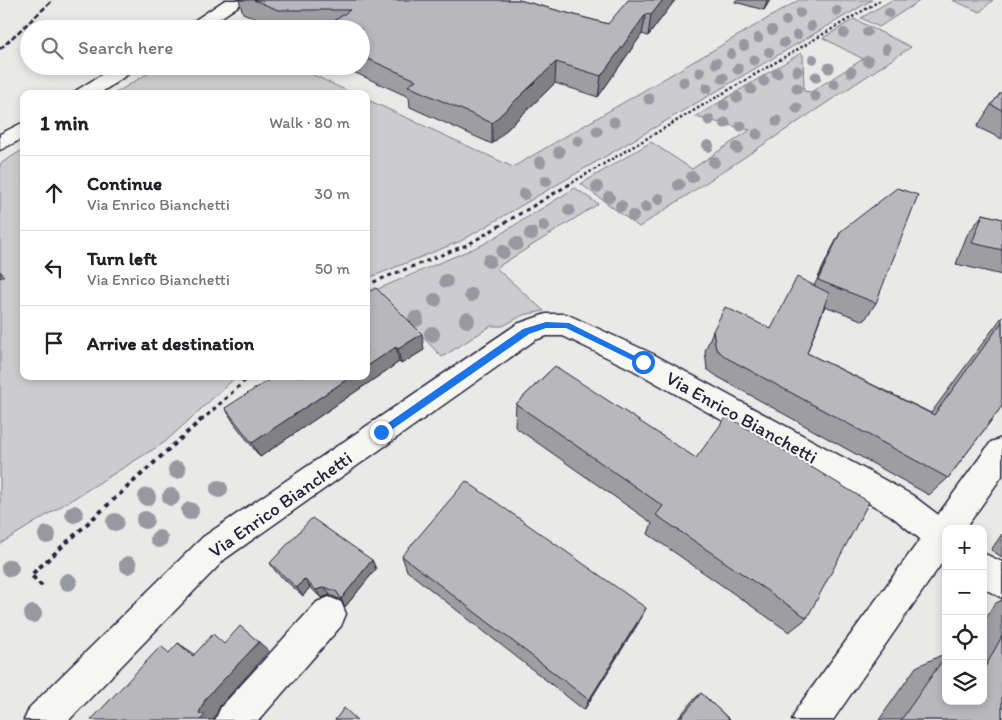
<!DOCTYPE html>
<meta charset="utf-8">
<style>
:root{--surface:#fff;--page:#f6f6f6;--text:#202124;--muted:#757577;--line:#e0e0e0}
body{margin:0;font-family:Itim,sans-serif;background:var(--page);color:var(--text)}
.controls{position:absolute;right:15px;bottom:15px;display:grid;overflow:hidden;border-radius:10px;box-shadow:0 2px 8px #0003}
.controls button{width:45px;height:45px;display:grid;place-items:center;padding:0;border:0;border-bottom:1px solid var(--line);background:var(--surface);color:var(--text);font:25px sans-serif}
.stop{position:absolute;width:15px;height:15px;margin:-11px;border:4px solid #1a73e8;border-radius:50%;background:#fff}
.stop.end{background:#1a73e8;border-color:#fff;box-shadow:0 1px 5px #0008}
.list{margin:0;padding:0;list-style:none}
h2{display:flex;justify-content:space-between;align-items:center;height:65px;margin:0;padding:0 20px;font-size:21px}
h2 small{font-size:16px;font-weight:400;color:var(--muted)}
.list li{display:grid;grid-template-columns:32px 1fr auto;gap:15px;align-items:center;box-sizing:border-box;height:75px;padding:0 20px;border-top:1px solid var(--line)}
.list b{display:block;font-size:19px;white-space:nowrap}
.list p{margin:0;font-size:16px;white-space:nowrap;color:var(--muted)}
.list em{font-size:16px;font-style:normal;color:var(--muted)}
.icon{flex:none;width:28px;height:28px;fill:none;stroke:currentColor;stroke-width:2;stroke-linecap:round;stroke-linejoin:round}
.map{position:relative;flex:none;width:1002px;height:720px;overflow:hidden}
.search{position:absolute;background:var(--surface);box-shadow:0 2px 8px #0003;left:20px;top:20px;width:350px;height:55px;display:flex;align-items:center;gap:12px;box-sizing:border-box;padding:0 18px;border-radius:28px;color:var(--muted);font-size:19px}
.panel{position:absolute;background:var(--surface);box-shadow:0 2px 8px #0003;left:20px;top:90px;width:350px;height:290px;border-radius:10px}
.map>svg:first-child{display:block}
.green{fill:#ccccce;stroke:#777784}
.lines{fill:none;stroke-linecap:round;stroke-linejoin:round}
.minor-casing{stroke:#22223b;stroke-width:3}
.secondary-casing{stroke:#22223b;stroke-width:3}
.path-far2{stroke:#22223b;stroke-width:2.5;stroke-dasharray:2.5 2.5;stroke-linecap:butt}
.path-far1{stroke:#22223b;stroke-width:3;stroke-dasharray:4 4;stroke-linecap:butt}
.path{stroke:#22223b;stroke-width:4;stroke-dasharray:4.5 4.5;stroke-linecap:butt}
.minor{fill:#f6f6f2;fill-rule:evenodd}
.secondary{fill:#f6f6f2;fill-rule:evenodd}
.rail{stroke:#22223b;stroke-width:2.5;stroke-dasharray:5.5 2.5;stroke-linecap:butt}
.tree{fill:#9898a1}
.wall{fill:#9e9ea2;stroke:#22223b}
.shaded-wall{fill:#818184;stroke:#22223b}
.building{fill:#b8b8bc;stroke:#22223b}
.route{fill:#1a73e8}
.labels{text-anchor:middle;stroke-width:4.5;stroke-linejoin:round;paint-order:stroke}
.street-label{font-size:19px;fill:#22223b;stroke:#f6f6f2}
</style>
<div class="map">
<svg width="1002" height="720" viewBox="0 0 1002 720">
<rect width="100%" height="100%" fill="#e9e9e7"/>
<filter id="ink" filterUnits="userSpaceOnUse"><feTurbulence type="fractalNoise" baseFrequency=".02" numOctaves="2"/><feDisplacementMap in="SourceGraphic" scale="10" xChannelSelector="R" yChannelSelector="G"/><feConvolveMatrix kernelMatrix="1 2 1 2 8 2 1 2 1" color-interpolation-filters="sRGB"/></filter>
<g filter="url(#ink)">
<path class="green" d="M799,0H872L461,241L366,279V99L513,167Z
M892,0H921L879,27L861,18Z
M952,0H993L980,12Z
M854,19L911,47L639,227L581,184L651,142L692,169L750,130L695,117L801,53L803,55L804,91L811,92L863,59L823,38Z
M160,66H294L354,94H114Z
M24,149V376H237L165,442L0,544V164Z
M575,188L598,204L496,268L544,311L523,315L503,326H491L442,357L386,299L366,294L484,244Z"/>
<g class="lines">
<g class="minor-casing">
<path id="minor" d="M225,0H247L204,29H182Z
M116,66H140L99,94H74L77,90Z
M24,122V138L0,150V134Z
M546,314H566L575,318L653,354L912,495L957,529H946V555L935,551L890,515L633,370L563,336H547L535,340L225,559L69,720H24L30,707L203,537L517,324Z
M983,553L1002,562V598L983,588Z
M329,597L341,602L346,614L341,626L259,720H215L221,707L317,602Z"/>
</g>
<g class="secondary-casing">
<path id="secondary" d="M1002,438V476L965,529H946V557L833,720H792L798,707L991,442Z"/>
</g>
<path class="path-far2" d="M568,185L881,0"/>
<path class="path-far1" d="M366,285L469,244L570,184
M201,421L250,376"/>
<path class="path" d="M42,586L31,575L202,419"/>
<use href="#minor" class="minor"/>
<use href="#secondary" class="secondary"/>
<path class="rail" d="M0,49L53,0"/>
</g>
<g class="tree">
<circle cx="837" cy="11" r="5"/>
<circle cx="800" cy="13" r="5"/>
<circle cx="889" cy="13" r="5"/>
<circle cx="786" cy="21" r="5"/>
<circle cx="811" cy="26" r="5"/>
<circle cx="772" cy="30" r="5"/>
<circle cx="867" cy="32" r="5"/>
<circle cx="844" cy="33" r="5"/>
<circle cx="797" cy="35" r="5"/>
<circle cx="758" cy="38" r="5"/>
<circle cx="784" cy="43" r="5"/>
<circle cx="744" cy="46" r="5"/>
<circle cx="886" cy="49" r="5"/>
<circle cx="769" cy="52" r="5"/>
<circle cx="731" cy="54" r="5"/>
<circle cx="813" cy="59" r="5"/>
<circle cx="754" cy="60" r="5.5"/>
<circle cx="868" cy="61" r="5.5"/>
<circle cx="716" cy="63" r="5.5"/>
<circle cx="829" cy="68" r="5.5"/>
<circle cx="738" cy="69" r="5.5"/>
<circle cx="797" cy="71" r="5.5"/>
<circle cx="700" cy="72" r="5.5"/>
<circle cx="851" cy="72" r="5.5"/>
<circle cx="777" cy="73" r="5.5"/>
<circle cx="816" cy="77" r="5.5"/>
<circle cx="723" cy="78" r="5.5"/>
<circle cx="764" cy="81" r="5.5"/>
<circle cx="684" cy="82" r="5.5"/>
<circle cx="834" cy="84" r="5.5"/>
<circle cx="707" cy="88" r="5.5"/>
<circle cx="797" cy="88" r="5.5"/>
<circle cx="751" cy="89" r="5.5"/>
<circle cx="815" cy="96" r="5.5"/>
<circle cx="737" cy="97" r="5.5"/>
<circle cx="649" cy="99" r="5.5"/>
<circle cx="724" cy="105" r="5.5"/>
<circle cx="797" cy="108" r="5.5"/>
<circle cx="709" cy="120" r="5.5"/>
<circle cx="777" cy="121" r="5.5"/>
<circle cx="614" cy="122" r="5.5"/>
<circle cx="725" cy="123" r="5.5"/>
<circle cx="741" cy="126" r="5.5"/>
<circle cx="597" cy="131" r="5.5"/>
<circle cx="757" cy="134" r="5.5"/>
<circle cx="578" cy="141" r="5.5"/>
<circle cx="708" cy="146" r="6"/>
<circle cx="737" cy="148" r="6"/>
<circle cx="559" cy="152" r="6"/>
<circle cx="540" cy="162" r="6"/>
<circle cx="714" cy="162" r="6"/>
<circle cx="692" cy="177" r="6"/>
<circle cx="546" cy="181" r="6"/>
<circle cx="679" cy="185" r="6"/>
<circle cx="597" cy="187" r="6"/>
<circle cx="524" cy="194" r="6"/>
<circle cx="609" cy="197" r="6"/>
<circle cx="659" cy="199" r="6"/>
<circle cx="621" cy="206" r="6"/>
<circle cx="646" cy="207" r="6"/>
<circle cx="569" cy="210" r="6"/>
<circle cx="633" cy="216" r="6"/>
<circle cx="544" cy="226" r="6"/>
<circle cx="531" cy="234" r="7"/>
<circle cx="516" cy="244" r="7"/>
<circle cx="503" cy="252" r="7"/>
<circle cx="489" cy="261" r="7"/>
<circle cx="446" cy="281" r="7"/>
<circle cx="471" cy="295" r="7"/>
<circle cx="435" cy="300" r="7"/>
<circle cx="416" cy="319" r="8"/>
<circle cx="467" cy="320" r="8"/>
<circle cx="432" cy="334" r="8"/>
<circle cx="177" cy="470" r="9"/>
<circle cx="219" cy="489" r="9"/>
<circle cx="147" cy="497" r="9"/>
<circle cx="171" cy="497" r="9"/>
<circle cx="190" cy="511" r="9"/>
<circle cx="74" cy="514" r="9"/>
<circle cx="145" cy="520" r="9"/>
<circle cx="115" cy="522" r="9"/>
<circle cx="47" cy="535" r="9"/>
<circle cx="159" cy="539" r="9"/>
<circle cx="128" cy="565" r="9"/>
<circle cx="10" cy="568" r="9"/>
<circle cx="68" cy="582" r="9"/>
<circle cx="33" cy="614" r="9"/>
</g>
<path class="wall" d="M239,0H519L608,24L675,0L648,36L642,34L598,97L555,83L492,144L410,107L409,97L340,66H361V29H279L243,13Z
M736,0H770L764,10L735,2Z
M1002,91V139L977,127L991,105Z
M983,214L1002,219V275L956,264L967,235Z
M841,231L876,303L864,321L825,306L807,353L931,413L1002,317V406L948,478L929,495L718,377L707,369L705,351L713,331L771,329L814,286L831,250Z
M366,293L424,350L401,364L399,362L260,457L234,423L225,408L366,376Z
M555,366L807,618L789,632L648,534L652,523L515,427L516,404Z
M1002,534V557L991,550Z
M402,556L639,622L584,710L407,571Z
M372,560L376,569L345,607L341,600L330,595L321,598L310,587L303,596L276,572L270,563Z
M1002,600V720H879L916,667L946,653V701H983V623L994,604Z
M701,693L730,720H677L692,701Z"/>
<path class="shaded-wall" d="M663,0H675L648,36L651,15Z
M767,0H770L764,10Z
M646,14L642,34L598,97L601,76Z
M556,62L555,83L492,144V123Z
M0,271L4,276L0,278Z
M422,334L424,350L401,364L398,349Z
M396,347L399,362L260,457L252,443L352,376H366V367Z
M372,560L376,569L345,607L341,599Z
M304,579L310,587L303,596L297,588Z
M325,587L330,595L321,598L316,590Z
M646,608L639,622L584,710L589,700Z
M259,642L269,651L220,706L214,720H200L199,713L206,698Z
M178,643L193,653L207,666L193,656Z"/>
<path class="building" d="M254,0H519L608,24L628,0H663L651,15L646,14L601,76L556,62L492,123L408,86L416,80L361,56V29H322L350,10H278Z
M1002,91V110L991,105Z
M897,188L918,195L876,303L818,280L841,231Z
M983,214L1002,219V250L972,243Z
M797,277L829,293L807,353L934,415L1002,322V406L948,478L727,358L716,349L713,331L725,307L771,329Z
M376,288L422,334L398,349L396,347L366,367V318L368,317L366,315V293Z
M555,366L696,458L727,416L869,502L807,618L656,515L663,506L516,404Z
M275,376H352L252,443L225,408Z
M466,481L646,608L589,700L402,556Z
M312,518L372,560L341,599L337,592L325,587L316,590L304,579L297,588L270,563Z
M240,626L259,642L206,698L199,713L205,715L200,720H91L161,646L169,653L178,643L193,656L213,634L224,644Z
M1002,636V720H901L946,655V701H983V671Z
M701,693L730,720H679Z
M344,708L357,720H335Z"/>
</g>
<path class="route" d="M546,322L569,323L647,362L643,365L640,364L566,328H546L529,334L384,435H378V430L523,329Z"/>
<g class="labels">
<g class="street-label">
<text transform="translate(742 417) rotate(29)" y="7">Via Enrico Bianchetti</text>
<text transform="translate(280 504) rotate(-35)" y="7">Via Enrico Bianchetti</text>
</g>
</g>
</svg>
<div class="controls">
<button>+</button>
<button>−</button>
<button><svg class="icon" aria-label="locate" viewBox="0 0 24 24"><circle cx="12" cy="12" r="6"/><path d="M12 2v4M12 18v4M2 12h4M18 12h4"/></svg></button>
<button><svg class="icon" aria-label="layers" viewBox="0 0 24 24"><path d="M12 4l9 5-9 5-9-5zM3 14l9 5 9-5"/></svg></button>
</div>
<div class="stop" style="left:643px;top:362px"></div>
<div class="stop end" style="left:381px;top:432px"></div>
<div class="search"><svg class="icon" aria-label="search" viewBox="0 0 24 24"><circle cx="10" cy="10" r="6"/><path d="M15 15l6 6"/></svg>Search here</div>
<section class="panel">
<h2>1 min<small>Walk · 80 m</small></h2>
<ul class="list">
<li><svg class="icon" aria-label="ahead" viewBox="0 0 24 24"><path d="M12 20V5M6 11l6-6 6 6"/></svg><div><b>Continue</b><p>Via Enrico Bianchetti</p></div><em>30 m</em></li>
<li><svg class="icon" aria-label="left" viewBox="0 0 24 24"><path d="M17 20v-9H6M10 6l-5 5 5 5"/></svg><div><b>Turn left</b><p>Via Enrico Bianchetti</p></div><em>50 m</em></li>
<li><svg class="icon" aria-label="arrive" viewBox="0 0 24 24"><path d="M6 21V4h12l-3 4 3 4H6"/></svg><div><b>Arrive at destination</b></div></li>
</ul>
</section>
</div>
